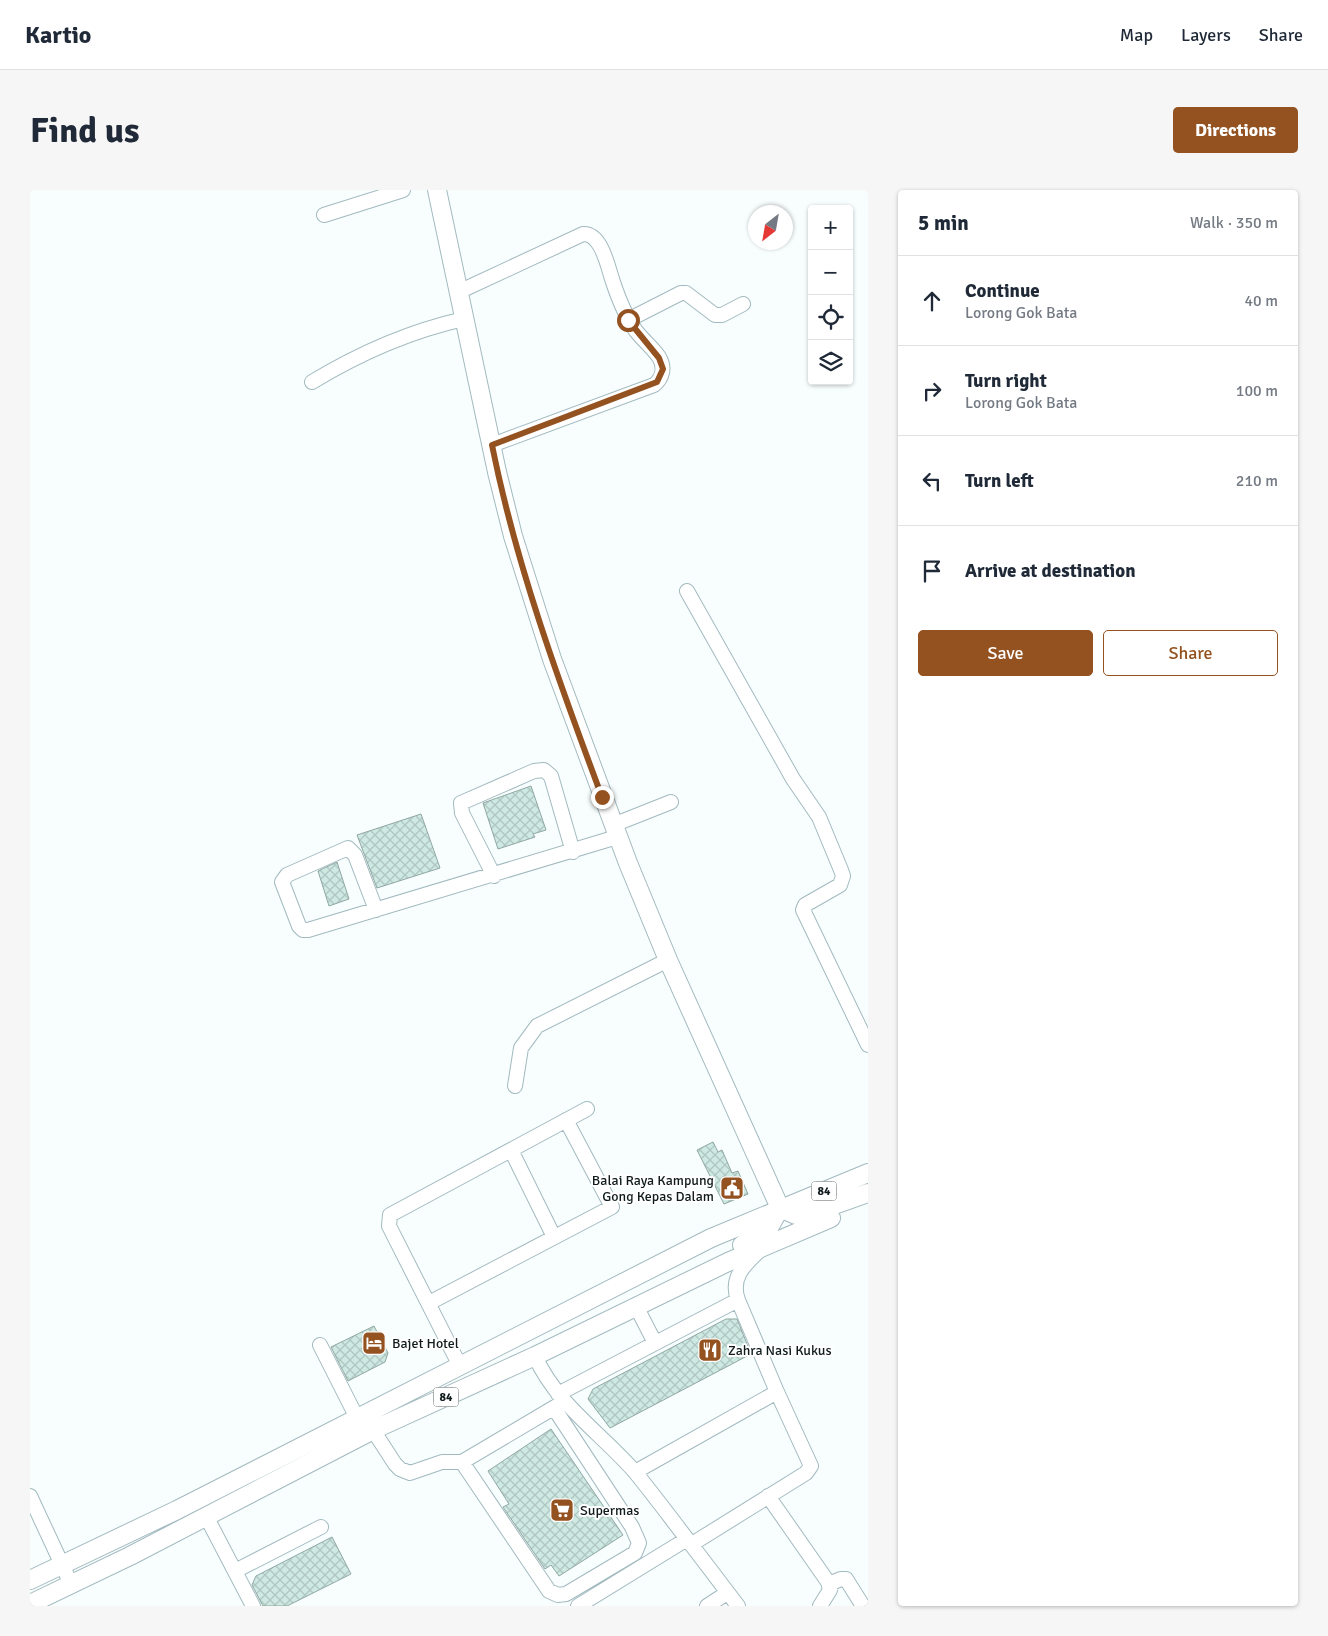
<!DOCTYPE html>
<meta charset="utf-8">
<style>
:root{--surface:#fff;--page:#f6f6f7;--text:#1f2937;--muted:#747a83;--line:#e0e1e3;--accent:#945220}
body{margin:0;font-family:Signika,sans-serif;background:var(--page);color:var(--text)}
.controls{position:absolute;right:15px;top:15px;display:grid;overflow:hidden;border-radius:5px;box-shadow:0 1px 4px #0004}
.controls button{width:45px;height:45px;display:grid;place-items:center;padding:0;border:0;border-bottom:1px solid var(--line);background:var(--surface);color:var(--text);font:25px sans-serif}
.compass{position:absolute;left:718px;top:15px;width:45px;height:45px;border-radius:50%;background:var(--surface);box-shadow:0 1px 4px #0004;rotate:211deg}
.stop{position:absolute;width:15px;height:15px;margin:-11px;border:4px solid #945220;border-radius:50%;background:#fff}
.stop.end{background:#945220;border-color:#fff;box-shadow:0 1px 5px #0008}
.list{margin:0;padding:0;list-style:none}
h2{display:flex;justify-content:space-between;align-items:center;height:65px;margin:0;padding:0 20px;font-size:21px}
h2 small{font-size:16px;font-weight:400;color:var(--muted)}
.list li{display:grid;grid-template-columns:32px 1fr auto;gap:15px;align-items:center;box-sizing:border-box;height:90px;padding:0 20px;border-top:1px solid var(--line)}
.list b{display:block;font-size:19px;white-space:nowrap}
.list p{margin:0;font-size:16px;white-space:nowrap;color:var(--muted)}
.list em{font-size:16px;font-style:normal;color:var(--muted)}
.actions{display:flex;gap:10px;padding:15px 20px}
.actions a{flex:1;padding:11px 0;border:1px solid var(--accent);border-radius:5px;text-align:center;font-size:18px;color:var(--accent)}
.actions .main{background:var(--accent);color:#fff}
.icon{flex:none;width:28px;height:28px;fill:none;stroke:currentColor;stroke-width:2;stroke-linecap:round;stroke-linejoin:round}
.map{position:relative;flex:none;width:838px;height:1416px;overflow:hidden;border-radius:5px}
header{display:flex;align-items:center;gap:30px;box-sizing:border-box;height:70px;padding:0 25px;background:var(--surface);border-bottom:1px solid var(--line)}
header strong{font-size:24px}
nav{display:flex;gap:28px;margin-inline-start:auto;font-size:18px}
.intro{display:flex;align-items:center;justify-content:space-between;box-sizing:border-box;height:120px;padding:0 30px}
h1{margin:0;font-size:35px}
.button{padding:12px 22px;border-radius:5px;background:var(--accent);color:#fff;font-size:18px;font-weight:700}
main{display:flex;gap:30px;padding:0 30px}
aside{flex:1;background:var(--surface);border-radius:5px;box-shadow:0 1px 4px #0004}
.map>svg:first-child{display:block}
.building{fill:url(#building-cross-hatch);stroke:#90a8a2}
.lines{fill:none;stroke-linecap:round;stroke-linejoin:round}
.minor-casing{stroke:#a2babf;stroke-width:16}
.major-casing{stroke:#a2babf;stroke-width:20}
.minor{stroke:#fff;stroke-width:14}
.major{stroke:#fff;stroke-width:18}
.route{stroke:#945220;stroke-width:6}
.labels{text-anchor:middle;stroke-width:4;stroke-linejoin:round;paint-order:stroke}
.shield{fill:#fff;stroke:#585f60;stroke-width:1}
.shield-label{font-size:12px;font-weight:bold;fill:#111b1c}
.poi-label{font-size:14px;fill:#111b1c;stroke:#fff;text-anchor:start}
</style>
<header>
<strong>Kartio</strong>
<nav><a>Map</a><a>Layers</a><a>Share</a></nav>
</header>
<div class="intro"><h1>Find us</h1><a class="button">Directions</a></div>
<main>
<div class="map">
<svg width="838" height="1416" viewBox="0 0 838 1416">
<defs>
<pattern id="building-cross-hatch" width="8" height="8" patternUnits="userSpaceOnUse" patternTransform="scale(1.25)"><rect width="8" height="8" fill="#cee8e2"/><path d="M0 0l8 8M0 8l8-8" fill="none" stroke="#b0c6c1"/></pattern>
</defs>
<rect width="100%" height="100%" fill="#f8fdfe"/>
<path class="building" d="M501,596L516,640L503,644L505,647L468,659L453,613Z
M391,624L410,678L347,698L327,645Z
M307,672L319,709L299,716L288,681Z
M683,952L688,962L692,960L702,983L708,981L718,1004L694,1014L667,960Z
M696,1129H707L721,1164L580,1238L558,1209L563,1199Z
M344,1136L358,1163L355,1172L318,1191L301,1157Z
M521,1239L593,1345L529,1386L521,1375L515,1379L473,1317L479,1314L458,1281Z
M302,1347L321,1384L257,1416H233L222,1395L226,1386Z"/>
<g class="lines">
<g class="minor-casing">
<path id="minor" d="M294,25L373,0
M428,100L437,98L553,44C572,43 578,78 583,92C589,110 595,126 606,141C613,150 623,158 629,167C635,177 633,188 624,195L462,255
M598,130L651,103H656L685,125H692L713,114
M282,192C330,163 380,141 434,129
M657,401L763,589L789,627L811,680L813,686L810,695L775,715L773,720L838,855
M583,635L641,612
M464,686L432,623L431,613L504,581L514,580L521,586L543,662
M346,720L325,665L318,658L257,685L252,692L269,736L273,740H278L587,647
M485,896L491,858L507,836L638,770
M481,960L524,1047
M399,1113L582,1017L536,930
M606,1116L625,1153
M290,1155L327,1228
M505,1166C526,1214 572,1244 605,1282C623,1304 640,1327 657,1349L548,1416
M430,1176L359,1036L360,1025L557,919
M528,1204L708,1110C700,1088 714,1075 729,1061
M343,1240L365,1274L370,1279L380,1283L412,1272H432L530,1214
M432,1272L519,1401L528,1405L536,1404L605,1363L609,1353L602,1337L524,1218
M605,1282L747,1202
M0,1306L41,1394
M738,1306L798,1392L800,1400L790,1416
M176,1326L223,1416
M657,1349L708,1416
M662,1354L776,1283L781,1276L747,1202L708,1110
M205,1381L291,1337
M799,1394L811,1389H816L833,1416
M677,1416L697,1403"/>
</g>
<g class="major-casing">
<path id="major" d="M407,0L467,282L483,346L522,469L598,673L638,770L750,1018L766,1025H776L838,1003
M712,1055L739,1038L750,1018
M0,1390L147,1320L681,1048L838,983
M0,1414L100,1366L343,1240L505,1166L698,1072L801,1028"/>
</g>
<use href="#minor" class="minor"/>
<use href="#major" class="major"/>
</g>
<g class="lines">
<path class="route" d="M572,607C529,492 486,375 462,255L627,192L633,179L629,168L598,130"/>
</g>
<defs>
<g id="civic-square" transform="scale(1.25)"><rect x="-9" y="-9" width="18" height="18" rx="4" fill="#945220" stroke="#fff"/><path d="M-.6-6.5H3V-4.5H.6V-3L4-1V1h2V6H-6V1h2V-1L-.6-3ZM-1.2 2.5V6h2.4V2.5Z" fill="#fff"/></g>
<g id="hotel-square" transform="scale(1.25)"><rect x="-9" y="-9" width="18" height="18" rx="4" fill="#945220" stroke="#fff"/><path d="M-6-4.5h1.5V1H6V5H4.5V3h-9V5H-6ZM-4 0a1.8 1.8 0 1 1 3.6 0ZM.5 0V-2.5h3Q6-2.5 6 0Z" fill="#fff"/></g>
<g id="restaurant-square" transform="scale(1.25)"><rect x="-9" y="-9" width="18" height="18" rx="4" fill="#945220" stroke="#fff"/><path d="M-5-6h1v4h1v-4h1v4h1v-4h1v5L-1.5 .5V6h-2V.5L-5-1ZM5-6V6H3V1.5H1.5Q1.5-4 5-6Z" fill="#fff"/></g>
<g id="supermarket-square" transform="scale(1.25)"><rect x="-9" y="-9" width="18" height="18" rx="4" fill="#945220" stroke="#fff"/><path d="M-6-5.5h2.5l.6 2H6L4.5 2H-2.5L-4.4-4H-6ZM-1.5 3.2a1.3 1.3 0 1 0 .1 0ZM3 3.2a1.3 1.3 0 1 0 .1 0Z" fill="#fff"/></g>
</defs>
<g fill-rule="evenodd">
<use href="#civic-square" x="702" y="998"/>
<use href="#hotel-square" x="344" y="1153"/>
<use href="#restaurant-square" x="680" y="1160"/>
<use href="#supermarket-square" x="532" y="1320"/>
</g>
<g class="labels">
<g class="shield">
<rect x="781.5" y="991.5" width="25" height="19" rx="4"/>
<rect x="403.5" y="1197.5" width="25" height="19" rx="4"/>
</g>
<g class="shield-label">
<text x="794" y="1005">84</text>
<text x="416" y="1211">84</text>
</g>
<g class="poi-label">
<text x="684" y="995" text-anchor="end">Balai Raya Kampung<tspan x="684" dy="16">Gong Kepas Dalam</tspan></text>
<text x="362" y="1158">Bajet Hotel</text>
<text x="698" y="1165">Zahra Nasi Kukus</text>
<text x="550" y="1325">Supermas</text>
</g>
</g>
</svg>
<div class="controls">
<button>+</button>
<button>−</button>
<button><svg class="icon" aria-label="locate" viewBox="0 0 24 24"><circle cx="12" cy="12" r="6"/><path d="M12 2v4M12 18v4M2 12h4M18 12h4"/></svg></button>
<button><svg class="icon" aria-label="layers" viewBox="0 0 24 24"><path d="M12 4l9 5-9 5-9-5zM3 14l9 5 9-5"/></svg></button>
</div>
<svg class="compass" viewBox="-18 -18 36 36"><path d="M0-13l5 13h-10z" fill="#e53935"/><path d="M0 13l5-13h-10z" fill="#747a83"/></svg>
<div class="stop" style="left:598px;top:130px"></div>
<div class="stop end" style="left:572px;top:607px"></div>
</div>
<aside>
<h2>5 min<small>Walk · 350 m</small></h2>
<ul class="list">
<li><svg class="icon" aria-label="ahead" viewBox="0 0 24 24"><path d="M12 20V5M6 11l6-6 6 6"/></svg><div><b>Continue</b><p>Lorong Gok Bata</p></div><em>40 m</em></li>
<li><svg class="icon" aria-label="right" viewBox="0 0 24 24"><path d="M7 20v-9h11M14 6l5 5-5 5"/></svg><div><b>Turn right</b><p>Lorong Gok Bata</p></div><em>100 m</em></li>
<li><svg class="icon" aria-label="left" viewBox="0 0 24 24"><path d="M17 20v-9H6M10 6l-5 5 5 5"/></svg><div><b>Turn left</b></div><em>210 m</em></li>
<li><svg class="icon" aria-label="arrive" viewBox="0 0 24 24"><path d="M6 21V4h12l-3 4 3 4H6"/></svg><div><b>Arrive at destination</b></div></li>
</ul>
<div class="actions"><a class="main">Save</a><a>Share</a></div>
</aside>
</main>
